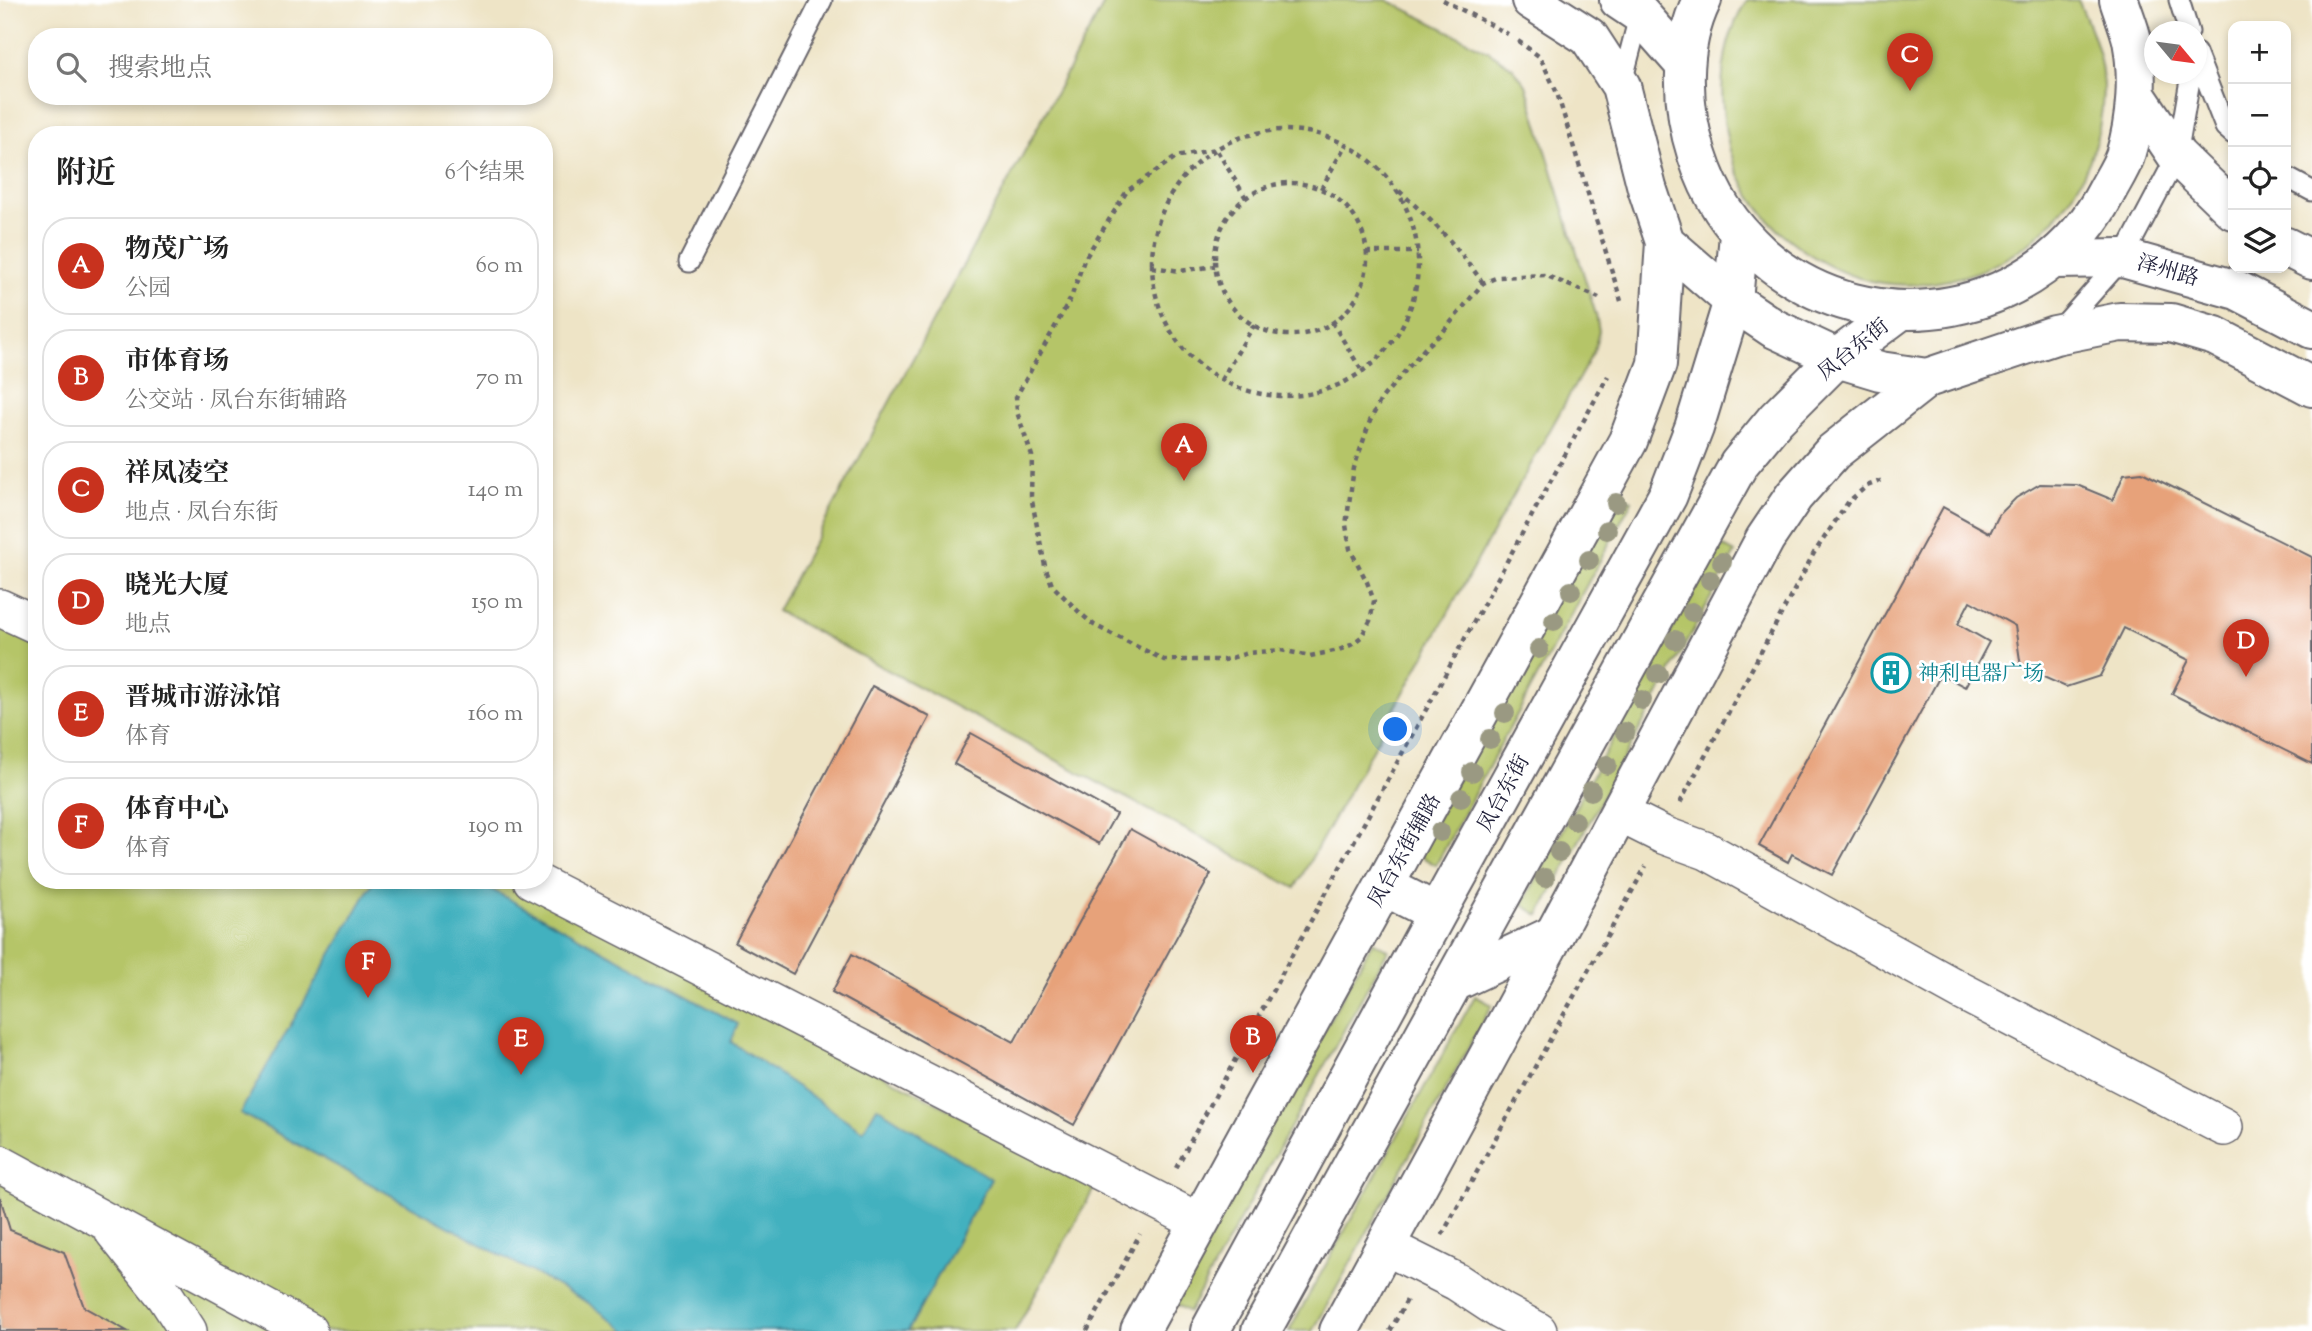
<!DOCTYPE html>
<html lang="zh">
<meta charset="utf-8">
<style>
:root{--surface:#fff;--page:#f6f6f6;--text:#222;--muted:#767676;--line:#e0e0e0;--accent:#c8321e}
body{margin:0;font-family:"Sorts Mill Goudy","Noto Serif SC",serif;background:var(--page);color:var(--text)}
.controls{position:absolute;right:21px;top:21px;display:grid;overflow:hidden;border-radius:14px;box-shadow:0 4px 10px #0003}
.controls button{width:63px;height:63px;display:grid;place-items:center;padding:0;border:0;border-bottom:2px solid var(--line);background:var(--surface);color:var(--text);font:35px sans-serif}
.compass{position:absolute;left:2144px;top:21px;width:63px;height:63px;border-radius:50%;background:var(--surface);box-shadow:0 4px 10px #0003;rotate:119deg}
.you{position:absolute;left:1396px;top:730px;width:24px;height:24px;margin:-18px;border:5px solid #fff;border-radius:50%;background:#1a73e8;box-shadow:0 0 0 10px #1a73e833}
.badge{display:grid;place-items:center;width:46px;height:46px;border-radius:50%;background:var(--accent);color:#fff;font-size:23px;font-weight:700}
.pin{position:absolute;translate:-50% -58px;filter:drop-shadow(0 2px 4px #0008)}
.pin::after{content:'';position:absolute;top:37px;width:24px;height:21px;background:inherit;clip-path:polygon(0 0,100% 0,50% 100%)}
.list{margin:0;padding:0;list-style:none}
h2{display:flex;justify-content:space-between;align-items:center;height:91px;margin:0;padding:0 28px;font-size:30px}
h2 small{font-size:23px;font-weight:400;color:var(--muted)}
.list li{display:grid;grid-template-columns:46px 1fr auto;gap:21px;align-items:center;box-sizing:border-box;height:98px;margin:0 14px 14px;padding:0 14px;border:2px solid var(--line);border-radius:28px}
.list b{display:block;font-size:26px;white-space:nowrap}
.list p{margin:0;font-size:23px;white-space:nowrap;color:var(--muted)}
.list em{font-size:23px;font-style:normal;color:var(--muted)}
.icon{flex:none;width:38px;height:38px;fill:none;stroke:currentColor;stroke-width:2;stroke-linecap:round;stroke-linejoin:round}
.map{position:relative;flex:none;width:2312px;height:1331px;overflow:hidden}
.search{position:absolute;background:var(--surface);box-shadow:0 4px 10px #0003;left:28px;top:28px;width:525px;height:77px;display:flex;align-items:center;gap:18px;box-sizing:border-box;padding:0 24px;border-radius:28px;color:var(--muted);font-size:26px}
.panel{position:absolute;background:var(--surface);box-shadow:0 4px 10px #0003;left:28px;top:126px;width:525px;height:763px;border-radius:28px}
.map>svg:first-child{display:block}
.green{fill:#b5c567;stroke:#6c7451;stroke-width:2}
.water{fill:#43b1bf;stroke:#326a7d;stroke-width:2}
.building{fill:#e7a27a}
.lines{fill:none;stroke-linecap:round;stroke-linejoin:round}
.lane-casing{stroke:#69666c;stroke-width:23}
.street-casing{stroke:#69666c;stroke-width:40}
.secondary-casing{stroke:#69666c;stroke-width:42}
.primary-casing{stroke:#69666c;stroke-width:42}
.path{stroke:#69666c;stroke-width:4.5;stroke-dasharray:5 5;stroke-linecap:butt}
.lane{stroke:#fff;stroke-width:19}
.street{stroke:#fff;stroke-width:37}
.secondary{stroke:#fff;stroke-width:38}
.primary{stroke:#fff;stroke-width:38}
.tree{fill:#9a9982}
.labels{text-anchor:middle;stroke-width:5;stroke-linejoin:round;paint-order:stroke}
.street-label{font-size:21px;fill:#22223b;stroke:#fff}
.culture-label{font-size:21px;fill:#0d838f;stroke:#fff;text-anchor:start}
</style>
<div class="map">
<svg width="2312" height="1331" viewBox="0 0 2312 1331">
<rect width="100%" height="100%" fill="#fff"/>
<filter id="ink" filterUnits="userSpaceOnUse"><feTurbulence type="fractalNoise" baseFrequency=".0143" numOctaves="2"/><feDisplacementMap in="SourceGraphic" scale="14" xChannelSelector="R" yChannelSelector="G"/><feConvolveMatrix kernelMatrix="1 2 1 2 8 2 1 2 1" color-interpolation-filters="sRGB"/></filter>
<filter id="wash" filterUnits="userSpaceOnUse"><feTurbulence type="fractalNoise" baseFrequency=".00686" numOctaves="4" result="noise"/><feDisplacementMap in="SourceGraphic" scale="28" xChannelSelector="R" yChannelSelector="G"/><feGaussianBlur stdDeviation="1.57" result="paint"/><feColorMatrix in="noise" values="0 0 0 0 0 0 0 0 0 0 0 0 0 0 0 0 0 1.4 0 .05"/><feComposite in="paint" operator="in"/></filter>
<g filter="url(#wash)">
<rect width="100%" height="100%" fill="#eee4c6"/>
<path class="green" d="M1106,0H1387L1488,51L1513,68L1526,85L1596,315L1599,331L1594,351L1295,888L777,611Z
M1747,0H2078C2091,29 2104,59 2103,91C2101,191 2031,270 1932,283C1909,286 1882,285 1859,278C1833,270 1810,256 1790,240C1757,214 1733,174 1726,133C1718,87 1722,40 1747,0Z
M1613,491L1632,501L1436,865L1417,854Z
M1719,544L1735,553L1539,915L1522,905Z
M0,615L37,633V880H515L1095,1187L1015,1331H0Z
M1373,941L1388,950L1189,1312L1174,1303Z
M1475,996L1492,1005L1313,1331H1289Z"/>
<path class="water" d="M374,880H474L738,1024L731,1042L863,1131L877,1107L991,1179L908,1331H627L587,1302L240,1113Z"/>
<g id="blocks">
<path class="building" d="M2142,472L2312,557V764L2172,694L2189,660L2124,628L2100,676L2066,687L2021,667L2015,626L1970,601L1958,624L1989,642L1965,687L1926,666L1924,670L1939,678L1832,875L1792,854L1788,862L1759,846L1943,507L1990,533L1999,515L2016,498L2040,484L2077,485L2113,500L2124,474Z
M872,686L930,717L793,974L735,943Z
M971,733L1116,814L1099,844L954,764Z
M1130,829L1211,874L1074,1125L832,992L852,954L1014,1042Z
M0,1197L10,1230L64,1252L84,1307L127,1331H0Z"/>
</g>
</g>
<g filter="url(#ink)">
<use href="#blocks" fill-opacity="0" stroke="#69666c" stroke-width="2"/>
<g class="lines">
<g class="lane-casing">
<path id="lane" d="M2179,0L2189,32
M2196,53L2225,127L2233,134
M1621,86L1640,13
M2286,177L2312,191
M689,262L822,0
M2060,329L2123,258L2177,156L2191,74"/>
</g>
<g class="street-casing">
<path id="street" d="M0,608L37,625
M1619,813L1663,835L1707,851L1961,991L2224,1127
M532,880L1199,1222
M0,1164L308,1331
M114,1232L166,1297L188,1331
M1385,1246L1457,1282L1501,1311L1538,1331"/>
</g>
<g class="secondary-casing">
<path id="secondary" d="M1665,242L1733,301L1773,328L1837,358L1880,371L1927,378
M1140,1331L1628,441L1657,364L1665,242L1647,188L1621,86L1589,37L1531,0
M1339,1331L1554,935L1765,539L1794,496L1833,452L1927,378L2055,335L2120,322L2171,323L2215,336L2312,387"/>
</g>
<g class="primary-casing">
<path id="primary" d="M1619,0L1640,14L1685,65
M1702,0C1679,47 1681,106 1697,155C1710,196 1730,226 1762,255C1871,350 2043,318 2108,189C2114,178 2121,167 2125,156C2136,120 2139,77 2132,40C2129,27 2123,13 2119,0
M2136,95L2177,156L2233,210
M2286,247L2312,260
M2055,259L2123,258L2237,290L2312,329
M1384,886L1437,913
M1454,982L1554,935
M1210,1331L1437,913L1668,495L1694,428L1733,301L1739,234
M1261,1331L1739,464L1776,419L1837,358L1900,311"/>
</g>
<path class="path" d="M1443,0L1508,34
M1518,41L1540,57L1557,93L1621,301
M1152 263a133 133 0 1 1 266 0a133 133 0 1 1-266 0Z
M1215 259a76 76 0 1 1 152 0a76 76 0 1 1-152 0Z
M1321,189L1346,144
M1399,191C1434,222 1456,245 1483,283
M1246,198L1216,149L1176,157L1127,191L1084,260L1071,298L1016,397L1017,412L1032,456L1031,496L1045,566L1052,585L1080,613L1094,625L1164,660H1224L1248,653L1281,650L1310,656L1339,650L1351,645L1361,637L1370,621L1374,601L1367,582L1350,549L1346,525L1354,468L1370,421L1381,399L1425,348L1442,333L1483,283L1498,277L1545,275L1599,298
M1366,252H1418
M1152,267L1180,271L1215,266
M1332,322L1362,371
M1221,380L1254,325
M1680,803L1814,553L1849,501L1867,486L1885,479
M1176,1168L1608,376
M1442,1235L1646,866
M1087,1331L1140,1234
M1390,1331L1408,1298"/>
<use href="#lane" class="lane"/>
<use href="#street" class="street"/>
<use href="#secondary" class="secondary"/>
<use href="#primary" class="primary"/>
</g>
<g class="tree">
<circle cx="1616" cy="503" r="10"/>
<circle cx="1607" cy="530" r="10"/>
<circle cx="1589" cy="560" r="10"/>
<circle cx="1722" cy="562" r="10"/>
<circle cx="1710" cy="580" r="10"/>
<circle cx="1571" cy="591" r="10"/>
<circle cx="1692" cy="612" r="10"/>
<circle cx="1554" cy="621" r="10"/>
<circle cx="1675" cy="640" r="10"/>
<circle cx="1539" cy="649" r="10"/>
<circle cx="1658" cy="674" r="10"/>
<circle cx="1642" cy="700" r="10"/>
<circle cx="1505" cy="713" r="10"/>
<circle cx="1625" cy="732" r="10"/>
<circle cx="1490" cy="739" r="10"/>
<circle cx="1607" cy="765" r="10"/>
<circle cx="1472" cy="772" r="10"/>
<circle cx="1591" cy="791" r="10"/>
<circle cx="1461" cy="798" r="10"/>
<circle cx="1575" cy="821" r="10"/>
<circle cx="1440" cy="832" r="10"/>
<circle cx="1559" cy="852" r="10"/>
<circle cx="1545" cy="878" r="10"/>
</g>
</g>
<defs>
<g id="building-ring" transform="scale(2.0125)"><circle r="9.5" fill="#fff" stroke="#0f9aa8" stroke-width="1.5"/><path d="M-4-6H4V6H1V3H-1V6H-4ZM-2.5-4.3h1.7v1.8h-1.7ZM.8-4.3h1.7v1.8H.8ZM-2.5-1h1.7V.8h-1.7ZM.8-1h1.7V.8H.8Z" fill="#0f9aa8"/></g>
</defs>
<g fill-rule="evenodd">
<use href="#building-ring" x="1891" y="673"/>
</g>
<g class="labels">
<g class="street-label">
<text transform="translate(2168 270) rotate(16)" y="7">泽州路</text>
<text transform="translate(1853 349) rotate(-39)" y="7">凤台东街</text>
<text transform="translate(1503 793) rotate(-61)" y="7">凤台东街</text>
<text transform="translate(1404 850) rotate(-61)" y="7">凤台东街辅路</text>
</g>
<g class="culture-label">
<text x="1918" y="680">神利电器广场</text>
</g>
</g>
</svg>
<div class="controls">
<button>+</button>
<button>−</button>
<button><svg class="icon" aria-label="locate" viewBox="0 0 24 24"><circle cx="12" cy="12" r="6"/><path d="M12 2v4M12 18v4M2 12h4M18 12h4"/></svg></button>
<button><svg class="icon" aria-label="layers" viewBox="0 0 24 24"><path d="M12 4l9 5-9 5-9-5zM3 14l9 5 9-5"/></svg></button>
</div>
<svg class="compass" viewBox="-18 -18 36 36"><path d="M0-13l5 13h-10z" fill="#e53935"/><path d="M0 13l5-13h-10z" fill="#767676"/></svg>
<div class="you"></div>
<div class="pin badge" style="left:1184px;top:481px">A</div>
<div class="pin badge" style="left:1253px;top:1073px">B</div>
<div class="pin badge" style="left:1910px;top:91px">C</div>
<div class="pin badge" style="left:2246px;top:677px">D</div>
<div class="pin badge" style="left:521px;top:1075px">E</div>
<div class="pin badge" style="left:368px;top:998px">F</div>
<div class="search"><svg class="icon" aria-label="search" viewBox="0 0 24 24"><circle cx="10" cy="10" r="6"/><path d="M15 15l6 6"/></svg>搜索地点</div>
<section class="panel">
<h2>附近<small>6个结果</small></h2>
<ul class="list">
<li><span class="badge">A</span><div><b>物茂广场</b><p>公园</p></div><em>60 m</em></li>
<li><span class="badge">B</span><div><b>市体育场</b><p>公交站 · 凤台东街辅路</p></div><em>70 m</em></li>
<li><span class="badge">C</span><div><b>祥凤凌空</b><p>地点 · 凤台东街</p></div><em>140 m</em></li>
<li><span class="badge">D</span><div><b>晓光大厦</b><p>地点</p></div><em>150 m</em></li>
<li><span class="badge">E</span><div><b>晋城市游泳馆</b><p>体育</p></div><em>160 m</em></li>
<li><span class="badge">F</span><div><b>体育中心</b><p>体育</p></div><em>190 m</em></li>
</ul>
</section>
</div>
